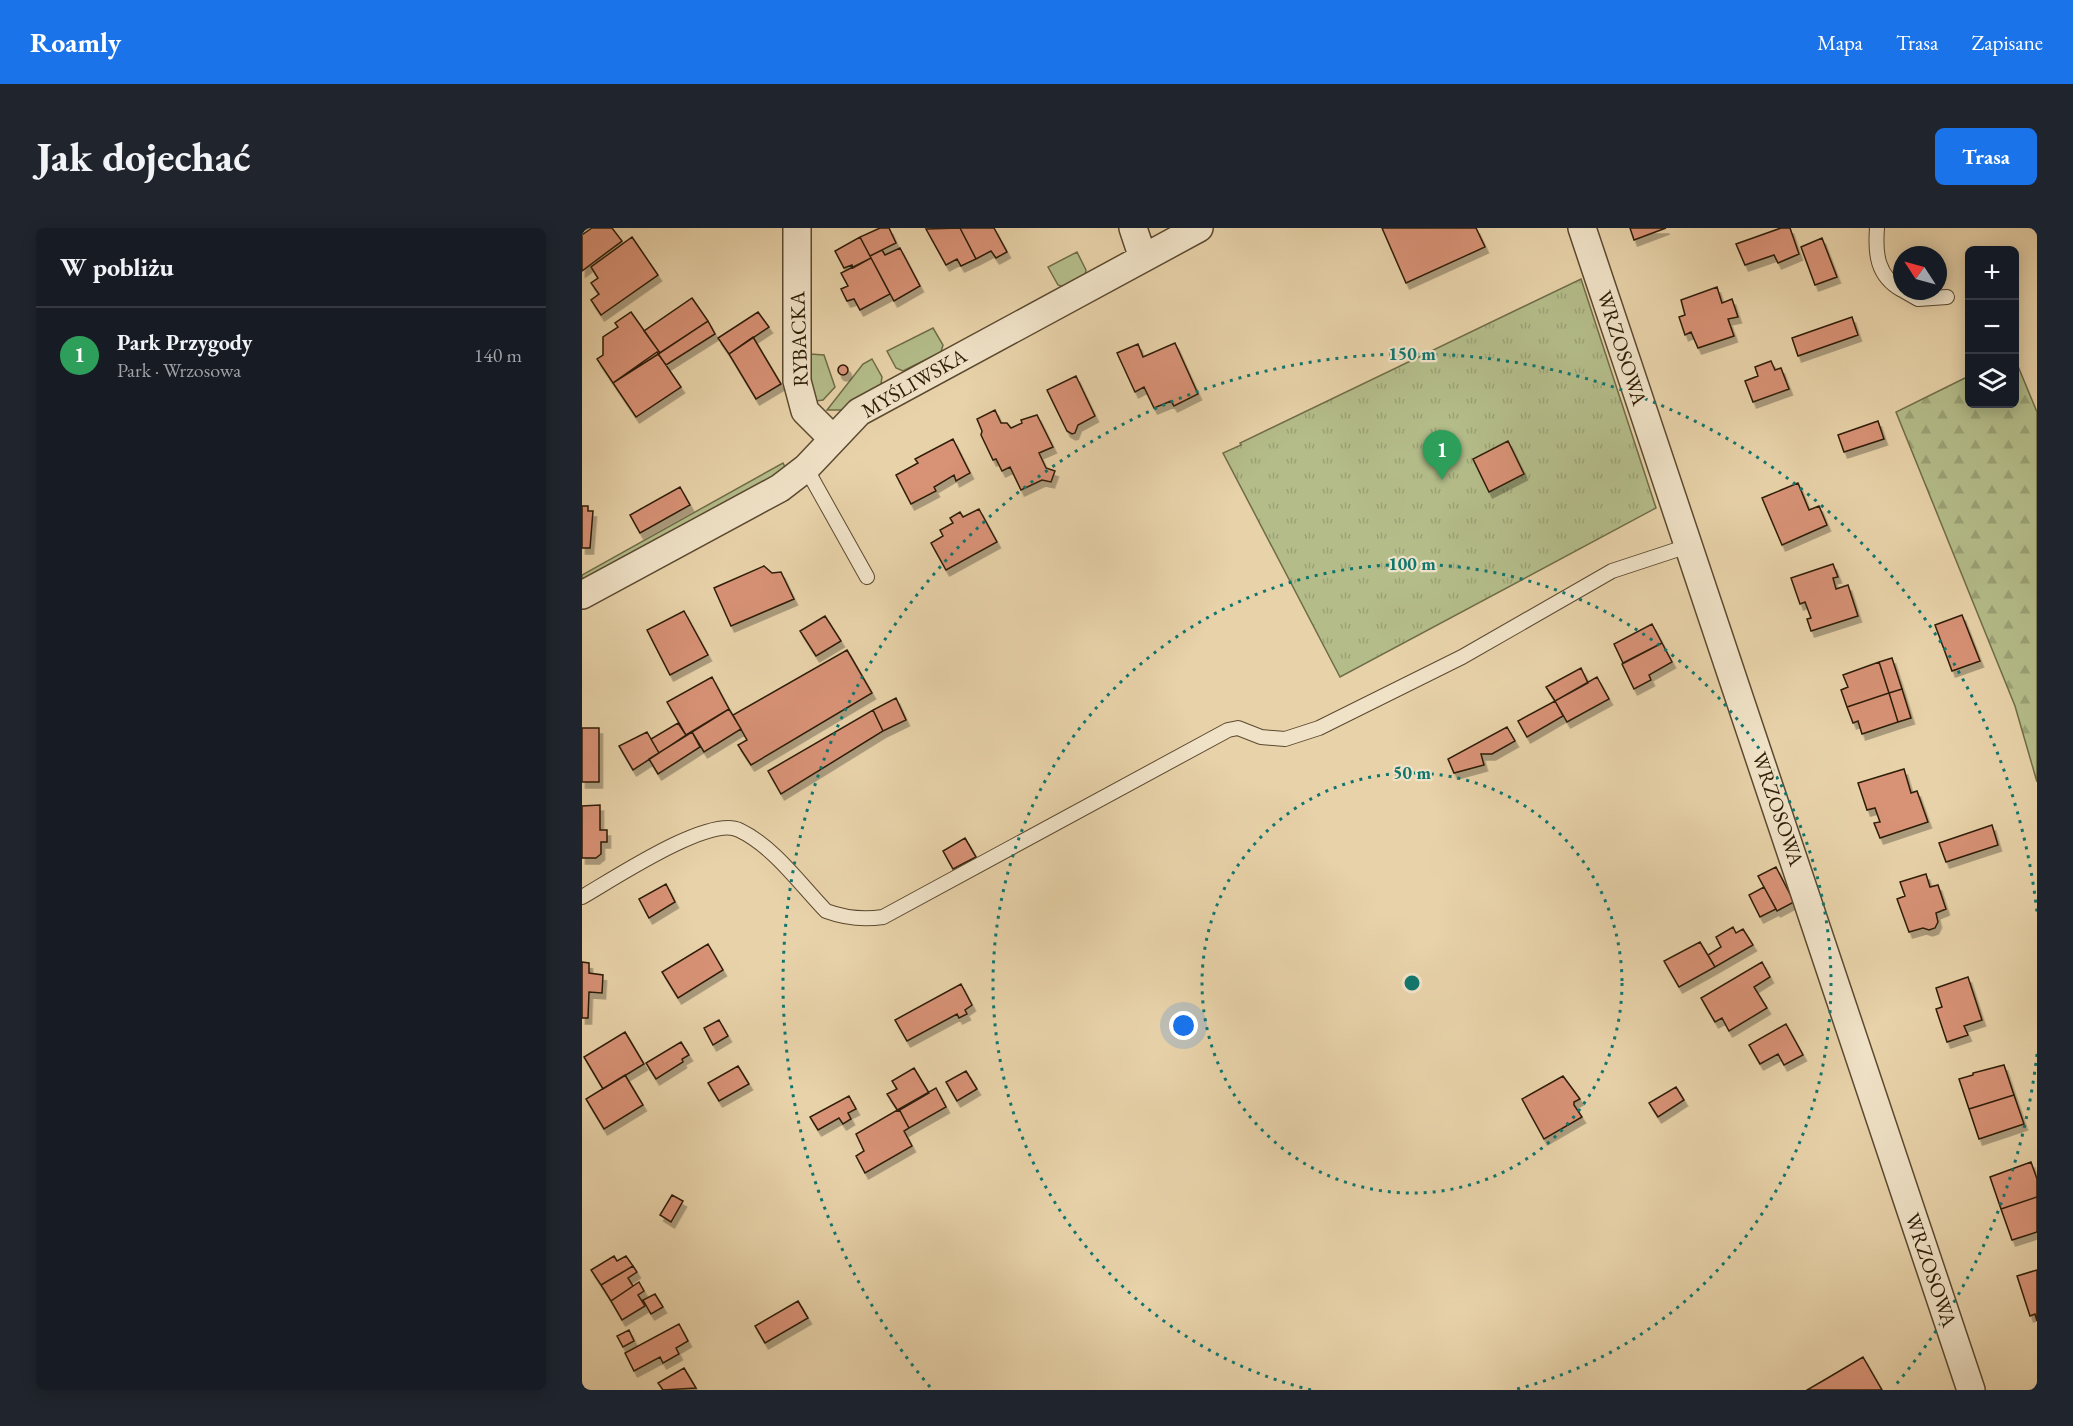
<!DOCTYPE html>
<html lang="pl">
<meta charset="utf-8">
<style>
:root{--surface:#171b24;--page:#20242c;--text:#f1f3f6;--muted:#9ea1a6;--line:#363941;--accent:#1a73e8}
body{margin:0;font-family:"EB Garamond",serif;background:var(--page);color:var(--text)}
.controls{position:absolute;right:18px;top:18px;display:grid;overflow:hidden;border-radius:9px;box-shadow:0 3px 15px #0003}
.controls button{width:54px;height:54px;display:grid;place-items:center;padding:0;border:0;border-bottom:2px solid var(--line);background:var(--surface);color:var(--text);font:30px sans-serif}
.compass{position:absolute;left:1311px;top:18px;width:54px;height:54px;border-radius:50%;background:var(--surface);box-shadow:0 3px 15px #0003;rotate:306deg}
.you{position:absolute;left:602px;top:798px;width:21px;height:21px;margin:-15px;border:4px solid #fff;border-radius:50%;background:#1a73e8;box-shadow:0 0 0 9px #1a73e833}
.badge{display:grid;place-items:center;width:39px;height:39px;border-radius:50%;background:var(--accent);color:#fff;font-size:20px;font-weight:700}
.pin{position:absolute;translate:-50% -50px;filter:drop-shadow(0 2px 3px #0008)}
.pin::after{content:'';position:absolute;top:32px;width:21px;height:18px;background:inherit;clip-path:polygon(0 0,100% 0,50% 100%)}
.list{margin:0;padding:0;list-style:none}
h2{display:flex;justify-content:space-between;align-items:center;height:78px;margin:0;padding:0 24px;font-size:26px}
h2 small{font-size:20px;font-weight:400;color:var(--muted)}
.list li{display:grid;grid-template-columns:39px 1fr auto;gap:18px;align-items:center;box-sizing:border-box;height:96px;padding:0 24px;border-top:2px solid var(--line)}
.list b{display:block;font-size:22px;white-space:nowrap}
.list p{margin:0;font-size:20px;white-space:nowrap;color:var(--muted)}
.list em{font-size:20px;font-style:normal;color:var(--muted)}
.icon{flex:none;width:33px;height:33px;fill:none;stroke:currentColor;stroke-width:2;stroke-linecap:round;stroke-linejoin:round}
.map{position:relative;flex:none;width:1455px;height:1162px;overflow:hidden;border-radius:9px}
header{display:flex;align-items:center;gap:36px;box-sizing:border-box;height:84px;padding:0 30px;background:var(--accent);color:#fff}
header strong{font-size:28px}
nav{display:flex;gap:33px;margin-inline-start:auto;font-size:21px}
.intro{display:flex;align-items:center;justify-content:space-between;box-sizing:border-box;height:144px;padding:0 36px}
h1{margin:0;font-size:42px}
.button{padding:15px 27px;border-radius:9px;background:var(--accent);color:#fff;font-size:21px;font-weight:700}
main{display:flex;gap:36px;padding:0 36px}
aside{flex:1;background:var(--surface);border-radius:9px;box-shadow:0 3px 15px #0003}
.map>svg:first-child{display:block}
.green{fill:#b4bd8a;stroke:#706d48;stroke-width:1.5}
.forest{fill:url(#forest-firs);stroke:#706d48;stroke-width:1.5}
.park{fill:url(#park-tufts);stroke:#706d48;stroke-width:1.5}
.building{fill:#d89276;stroke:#2d1d07;stroke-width:1.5;filter:url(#shadow)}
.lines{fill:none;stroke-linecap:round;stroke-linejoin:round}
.service-casing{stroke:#5c4a30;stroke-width:16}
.minor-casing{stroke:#5c4a30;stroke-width:30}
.service{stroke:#f0e2c7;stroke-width:14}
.minor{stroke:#f0e2c7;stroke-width:27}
.ring{fill:none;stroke:#0f766e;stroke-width:3;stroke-dasharray:3 6}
.labels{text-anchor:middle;stroke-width:4.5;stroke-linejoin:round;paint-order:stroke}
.street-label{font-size:21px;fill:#2d1d07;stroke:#f0e2c7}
.centre{fill:#0f766e;stroke:#f0e2c7;stroke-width:3}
.ring-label{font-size:18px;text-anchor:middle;font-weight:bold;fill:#0f766e;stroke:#f0e2c7;stroke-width:4.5;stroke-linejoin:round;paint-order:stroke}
</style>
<header>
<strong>Roamly</strong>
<nav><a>Mapa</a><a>Trasa</a><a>Zapisane</a></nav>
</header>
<div class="intro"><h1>Jak dojechać</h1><a class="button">Trasa</a></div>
<main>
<aside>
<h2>W pobliżu<small></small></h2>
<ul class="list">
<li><span class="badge" style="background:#2e9e5b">1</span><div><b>Park Przygody</b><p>Park · Wrzosowa</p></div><em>140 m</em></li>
</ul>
</aside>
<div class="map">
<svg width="1455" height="1162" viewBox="0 0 1455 1162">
<defs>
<pattern id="forest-firs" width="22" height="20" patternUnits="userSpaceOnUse" patternTransform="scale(1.5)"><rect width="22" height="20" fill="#b4bd8a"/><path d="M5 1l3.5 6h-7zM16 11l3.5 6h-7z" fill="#9ba276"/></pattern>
<pattern id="park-tufts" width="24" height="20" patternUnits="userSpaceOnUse" patternTransform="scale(1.5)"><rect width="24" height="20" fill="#b4bd8a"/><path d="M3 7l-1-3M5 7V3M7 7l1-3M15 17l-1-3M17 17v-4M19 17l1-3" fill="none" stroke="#9ba276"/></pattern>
<filter id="shadow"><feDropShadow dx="3.5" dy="6" stdDeviation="0" flood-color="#0004"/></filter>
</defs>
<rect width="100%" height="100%" fill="#e8d2a9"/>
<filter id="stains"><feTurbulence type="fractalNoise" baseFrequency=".00333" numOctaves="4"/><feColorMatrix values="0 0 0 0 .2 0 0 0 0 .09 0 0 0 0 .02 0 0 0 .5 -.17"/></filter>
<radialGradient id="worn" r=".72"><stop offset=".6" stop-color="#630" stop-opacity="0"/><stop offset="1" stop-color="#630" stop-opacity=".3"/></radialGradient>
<path class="green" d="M495,24L504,42L503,48L482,59L476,57L466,39Z
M351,100L361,117L359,124L321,143L314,140L305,123Z
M228,126L242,127L253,159L241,172L234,173L229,163Z
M290,131L300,149L299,156L264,182H245L281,136Z
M201,235L204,241L0,352V347Z"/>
<path class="forest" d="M1433,131L1455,184V554L1433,478L1314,184L1387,148L1388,176H1432Z"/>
<path class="park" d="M999,51L1074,280L758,449L641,225L659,217L658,215Z"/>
<path class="building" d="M10,0H30L40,13L0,43V7Z
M298,0H307L314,15L288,28L278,9Z
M378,0H412L425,24L414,30L409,23L394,31Z
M378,0L394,31L379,38L375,31L364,37L344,1Z
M800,0H894L903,19L824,55Z
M1048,0H1084L1052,12Z
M1199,0H1208L1217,26L1196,35L1192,27L1163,37L1154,16Z
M50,9L76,47L19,87L9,72L17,66L9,55L16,50L9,39Z
M278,9L289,30L271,40L270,37L262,40L253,23Z
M1240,10L1255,49L1233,57L1219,19Z
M318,20L338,58L312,73L288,28L300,22L303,27Z
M289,30L308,66L278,82L272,71L265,73L259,61L266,58L259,45Z
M1135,59L1140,75L1150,71L1156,89L1146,91L1152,108L1116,120L1109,104L1103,107L1097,89L1103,87L1099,72Z
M110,70L126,93L78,125L62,103Z
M49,84L78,125L31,155L15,131L21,127V109L36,99L33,95Z
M176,84L187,99L147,126L136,110Z
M1270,89L1276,107L1216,128L1210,110Z
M126,93L133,106L84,137L76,126Z
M171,109L199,156L174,171L147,126Z
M593,115L616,166L592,178L589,173L572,180L562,159L553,164L535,125L556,116L561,129Z
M75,124L99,159L54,189L31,155Z
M1189,133L1193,142L1199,140L1207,161L1171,174L1163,153L1176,148L1173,139Z
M256 142a5 5 0 1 1 10 0a5 5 0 1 1-10 0Z
M494,148L513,188L496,197L493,205L490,206L485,203L465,162Z
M413,182L419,195H425L429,200L440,195L439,192L455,187L471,219L457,225L464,240L473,243L469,254L460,252L439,262L428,239L420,243L414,231L411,232L399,207L400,203L395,191Z
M1296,193L1302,211L1262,224L1256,207Z
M371,211L388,245L374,253L372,247L352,259L354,263L329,276L314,247L336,235L333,231Z
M926,213L942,246L907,264L891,231Z
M1216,255L1227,282L1237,278L1245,297L1200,317L1180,270Z
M98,259L108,277L58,305L48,287Z
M0,278H6V283H11L8,320H0Z
M397,281L415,314L364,342L349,315L361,308L358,302L371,295L368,290L378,284L381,289Z
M1251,336L1256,349L1251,350L1254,361L1266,357L1276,388L1229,403L1225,391L1229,390L1223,374L1218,376L1209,350Z
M182,338L190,345L199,344L212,371L149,398L132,360Z
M102,383L126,427L88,447L65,402Z
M1380,387L1398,433L1370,443L1353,397Z
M243,388L259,413L234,428L218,403Z
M1070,396L1080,415L1041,435L1032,416Z
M1080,415L1090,434L1067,447L1069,452L1052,461L1040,436Z
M265,422L290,465L169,537L156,517L165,512L151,487Z
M1310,430L1320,461L1307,465L1297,434Z
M1297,434L1307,465L1265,479L1259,462L1266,459L1261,447Z
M999,440L1006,455L973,473L964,459Z
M130,449L147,481L104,507L85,474Z
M1015,449L1027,471L985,494L973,473Z
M1320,461L1329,490L1316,494L1307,465Z
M1307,465L1316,494L1280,506L1276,493L1271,495L1265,479Z
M314,470L324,492L301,503L291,482Z
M973,473L981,488L945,509L936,493Z
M147,481L159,501L122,524L110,504Z
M291,482L301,503L199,566L186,543Z
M96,495L104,507L77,525L69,511Z
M925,499L933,513L910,526H899L902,537L872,545L866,531Z
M0,500H17V554H0Z
M65,504L77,525L51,542L37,518Z
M110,504L118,519L76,546L67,531Z
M1322,541L1329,565L1335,563L1346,594L1298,610L1292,595L1298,594L1293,580L1285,582L1276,555Z
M18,577V602H25V614H19V626L14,630H0V578Z
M1410,597L1416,617L1364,634L1357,615Z
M383,610L394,629L371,641L361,623Z
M1194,639L1212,674L1195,683L1176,648Z
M1344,646L1348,659L1356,657L1364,681L1354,685L1356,694L1353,700L1347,702L1341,700L1327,704L1315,671L1323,668L1318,654Z
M84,656L93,674L67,690L57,671Z
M1182,659L1194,681L1178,689L1167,667Z
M1151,699L1154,705L1161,701L1171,717L1133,739L1126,727L1139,719L1134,709Z
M1118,714L1133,739L1097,759L1082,733Z
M126,716L141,742L96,770L80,744Z
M0,734L7,735V745L21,747L20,765L7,764L6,790H0Z
M1180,734L1188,749L1172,759L1185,780L1147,803L1140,790L1133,794L1119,770Z
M1386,749L1400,792L1382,798L1386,807L1365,814L1354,781L1360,779L1354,760Z
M379,756L390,777L383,782L385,786L377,790L375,786L325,813L313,792Z
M137,792L146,808L131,817L122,800Z
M1204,796L1221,827L1202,837L1196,826L1178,836L1167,817Z
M43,804L62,836L21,861L2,829Z
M99,814L107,827L100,831L101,834L74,851L64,835Z
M1422,837L1432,867L1387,881L1377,851L1391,847V845Z
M156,838L167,856L137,873L126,855Z
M332,840L347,865L316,883L305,866L315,861L310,853Z
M384,843L395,861L375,873L364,854Z
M43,847L61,877L22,901L4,871Z
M981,848L998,871L992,874V877L1000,889L962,911L940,871Z
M1094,859L1102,872L1076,889L1067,875Z
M354,860L364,879L327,900L317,881Z
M1432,867L1442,896L1397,911L1387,881Z
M267,868L274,881L266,885L269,891L261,896L257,890L236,902L228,889Z
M317,881L327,900L322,903L330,918L283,945L274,928L282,923L274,906Z
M1449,934L1455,951V969L1419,981L1408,949Z
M90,967L101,973L89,994L78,987Z
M1455,969V1004L1430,1012L1419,981Z
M32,1028L35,1033L44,1028L51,1038L19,1057L9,1042Z
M51,1038L55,1044L46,1050L51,1058L29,1073L19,1057Z
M1455,1042V1093L1453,1086L1448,1088L1435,1048Z
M57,1054L62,1063L56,1067L63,1078L40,1092L29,1073Z
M73,1066L81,1079L69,1086L61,1072Z
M216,1073L226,1090L183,1115L173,1098Z
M97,1096L106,1113L94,1120L97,1126L81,1135L78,1129L52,1143L43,1125Z
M47,1102L52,1113L41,1119L35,1108Z
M1281,1129L1300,1162H1225L1244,1151Z
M102,1140L114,1160L81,1162L76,1155Z"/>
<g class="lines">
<g class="service-casing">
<path id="service" d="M1295,0C1293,26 1295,48 1320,62
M1322,63L1336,71L1365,69
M224,240L285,349
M0,669C30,652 127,587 157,602C191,618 218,656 244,683C263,690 281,692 301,689L646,502L656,500L679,509L703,511L737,500L880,429L1030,343L1106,318"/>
</g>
<g class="minor-casing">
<path id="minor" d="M215,0V153L223,183L251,211
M551,0L561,30
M1000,0L1389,1162
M0,367L198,260L224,240L277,184L617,0"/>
</g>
<use href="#service" class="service"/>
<use href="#minor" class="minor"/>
</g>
<g class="ring">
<circle cx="830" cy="755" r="210"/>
<path d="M729 1162A419 419 0 1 1 931 1162"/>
<path d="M1455 826A629 629 0 0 1 1312 1159M348 1159A629 629 0 1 1 1455 684"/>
</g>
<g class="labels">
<g class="street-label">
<text transform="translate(217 111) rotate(-92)" y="7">RYBACKA</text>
<text transform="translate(1040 120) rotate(72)" y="7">WRZOSOWA</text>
<text transform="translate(332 155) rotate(-30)" y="7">MYŚLIWSKA</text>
<text transform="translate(1196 581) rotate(71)" y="7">WRZOSOWA</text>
<text transform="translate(1349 1042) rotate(71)" y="7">WRZOSOWA</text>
</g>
</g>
<circle cx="830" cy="755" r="9" class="centre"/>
<g class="ring-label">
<text x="830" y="132">150 m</text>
<text x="830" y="342">100 m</text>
<text x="830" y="551">50 m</text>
</g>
<rect width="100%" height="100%" filter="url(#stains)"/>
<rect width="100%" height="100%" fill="url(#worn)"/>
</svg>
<div class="controls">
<button>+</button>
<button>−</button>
<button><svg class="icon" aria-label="layers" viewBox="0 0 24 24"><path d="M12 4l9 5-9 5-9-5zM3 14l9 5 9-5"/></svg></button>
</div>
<svg class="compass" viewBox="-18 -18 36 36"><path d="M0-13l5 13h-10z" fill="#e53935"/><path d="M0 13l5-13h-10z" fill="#9ea1a6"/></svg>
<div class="you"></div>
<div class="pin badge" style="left:860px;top:252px;background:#2e9e5b">1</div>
</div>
</main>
